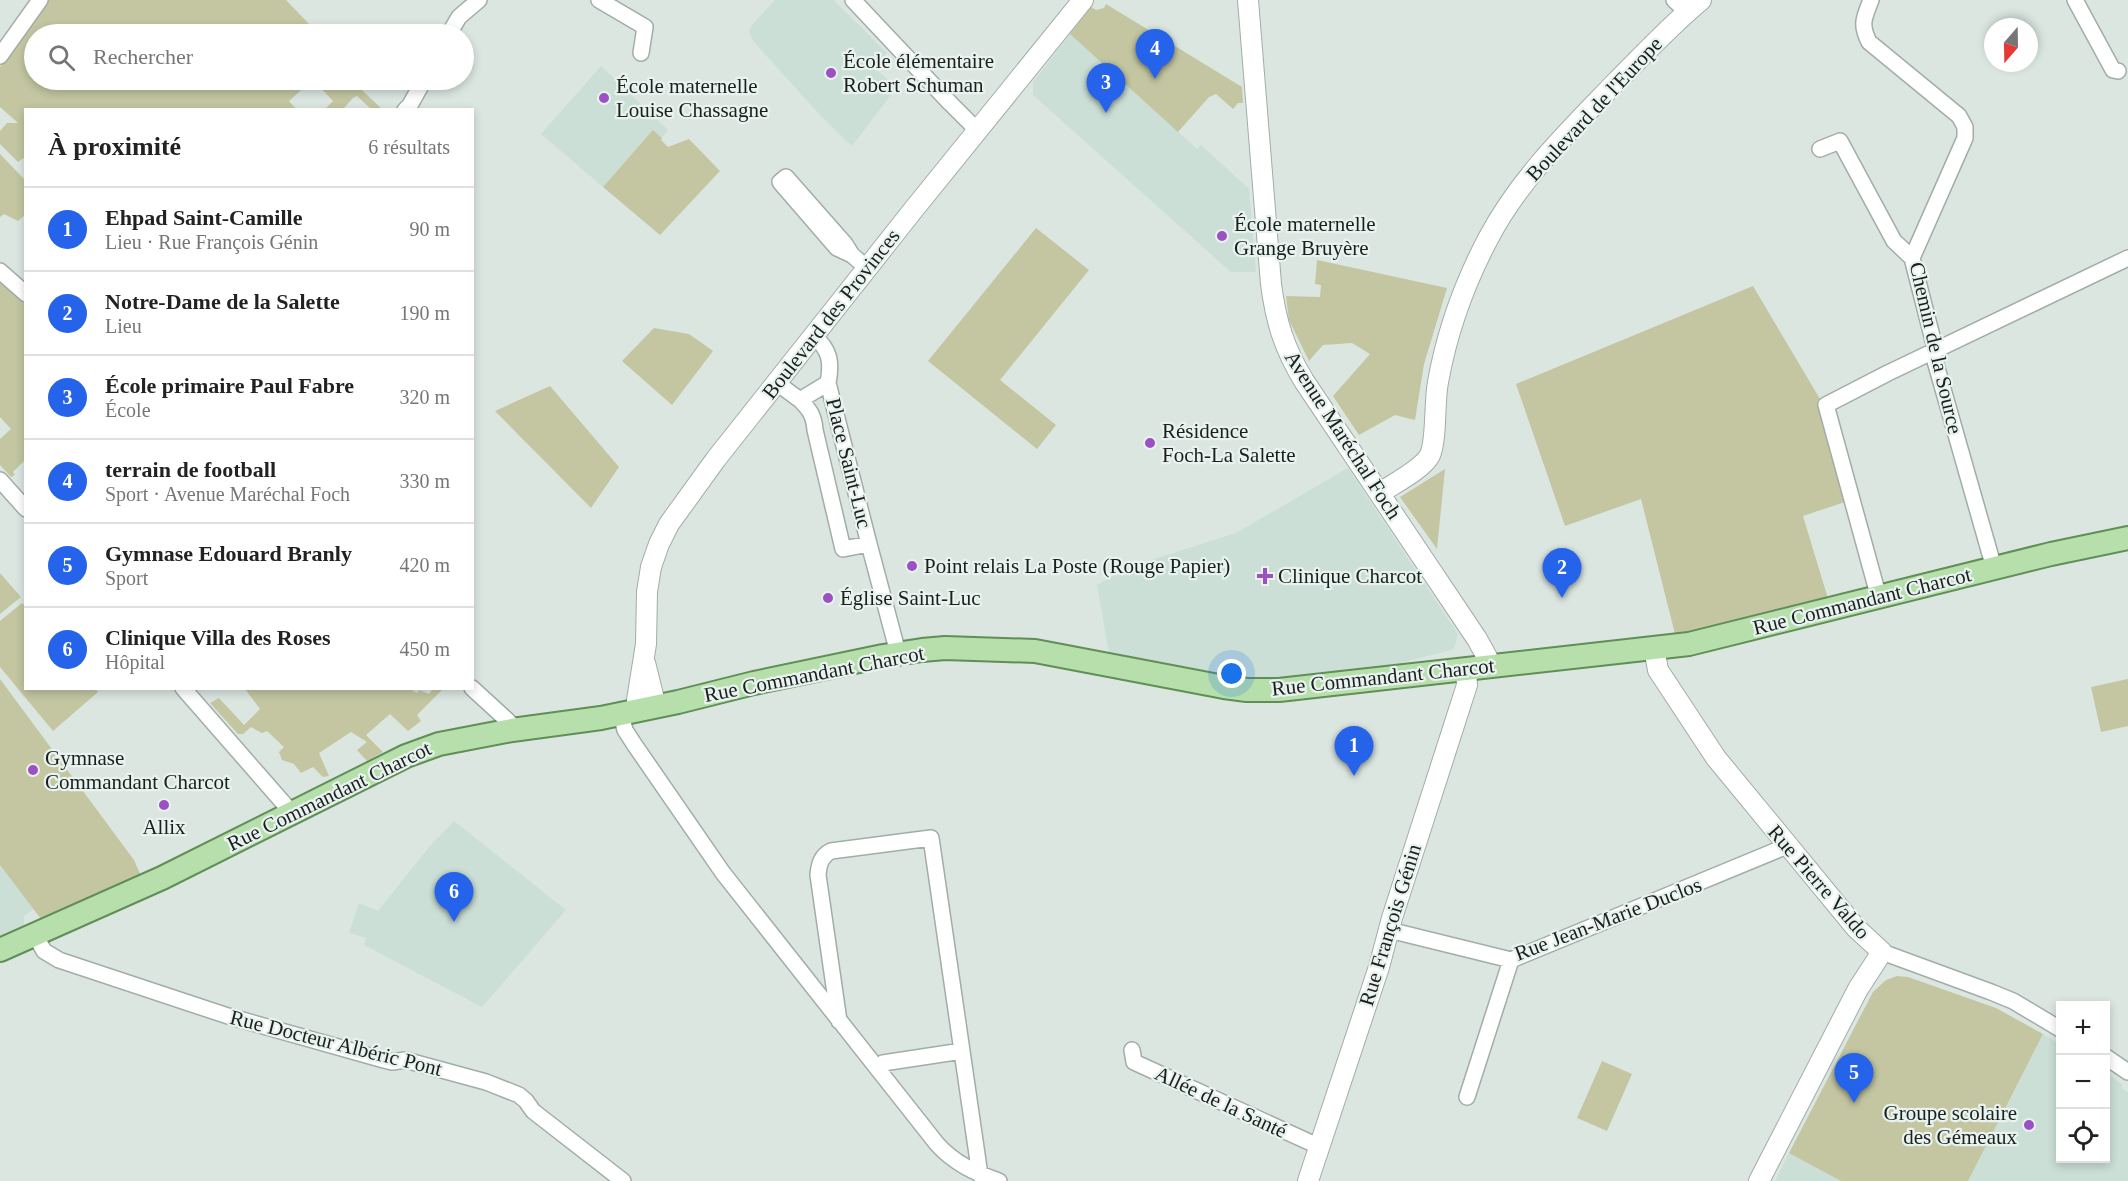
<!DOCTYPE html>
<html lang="fr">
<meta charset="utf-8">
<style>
:root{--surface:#fff;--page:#f6f6f6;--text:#222;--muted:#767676;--line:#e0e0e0;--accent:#2563eb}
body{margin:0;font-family:Georgia,serif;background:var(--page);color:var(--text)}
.controls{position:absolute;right:18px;bottom:18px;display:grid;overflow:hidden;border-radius:0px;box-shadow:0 3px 9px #0003}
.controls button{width:54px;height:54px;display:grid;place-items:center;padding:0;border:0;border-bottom:2px solid var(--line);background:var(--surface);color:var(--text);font:30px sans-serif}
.compass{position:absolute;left:1984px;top:18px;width:54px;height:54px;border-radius:50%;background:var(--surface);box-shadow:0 3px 9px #0003;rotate:200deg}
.you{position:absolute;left:1232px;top:674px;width:21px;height:21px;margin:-15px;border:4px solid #fff;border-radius:50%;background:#1a73e8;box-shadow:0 0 0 9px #1a73e833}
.badge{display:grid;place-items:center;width:39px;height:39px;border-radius:50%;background:var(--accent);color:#fff;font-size:20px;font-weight:700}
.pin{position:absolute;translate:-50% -50px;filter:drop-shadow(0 2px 3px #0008)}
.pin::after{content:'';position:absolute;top:32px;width:21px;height:18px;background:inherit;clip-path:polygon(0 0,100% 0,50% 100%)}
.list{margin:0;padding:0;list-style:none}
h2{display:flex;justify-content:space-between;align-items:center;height:78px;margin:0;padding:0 24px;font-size:26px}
h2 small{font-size:20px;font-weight:400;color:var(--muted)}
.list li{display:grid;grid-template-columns:39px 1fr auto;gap:18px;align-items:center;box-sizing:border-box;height:84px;padding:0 24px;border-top:2px solid var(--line)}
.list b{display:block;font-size:22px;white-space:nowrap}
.list p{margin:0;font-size:20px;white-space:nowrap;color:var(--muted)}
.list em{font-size:20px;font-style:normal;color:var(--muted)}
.icon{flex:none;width:33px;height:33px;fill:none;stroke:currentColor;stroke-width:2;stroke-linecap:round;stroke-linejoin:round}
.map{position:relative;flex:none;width:2128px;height:1181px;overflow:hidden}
.search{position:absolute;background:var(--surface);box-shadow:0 3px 9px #0003;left:24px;top:24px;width:450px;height:66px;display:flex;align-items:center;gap:15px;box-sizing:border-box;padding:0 21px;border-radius:33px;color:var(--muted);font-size:22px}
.panel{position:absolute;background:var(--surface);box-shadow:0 3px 9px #0003;left:24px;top:108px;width:450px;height:582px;border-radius:0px}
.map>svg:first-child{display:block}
.built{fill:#cbdfd6}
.green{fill:#c3c6a1}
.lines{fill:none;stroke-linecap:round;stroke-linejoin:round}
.street-casing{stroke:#a2ada8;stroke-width:18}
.secondary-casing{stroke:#a2ada8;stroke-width:22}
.primary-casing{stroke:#608e56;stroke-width:26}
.street{stroke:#fff;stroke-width:15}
.secondary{stroke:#fff;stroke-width:20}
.primary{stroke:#b6dfac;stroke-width:22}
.poi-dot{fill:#9b51c4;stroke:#e8f3ef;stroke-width:2}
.labels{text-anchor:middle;stroke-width:4.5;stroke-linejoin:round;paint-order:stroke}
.poi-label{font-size:21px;fill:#1b1f1d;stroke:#e8f3ef;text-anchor:start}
.street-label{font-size:21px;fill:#1b1f1d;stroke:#e8f3ef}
</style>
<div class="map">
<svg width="2128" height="1181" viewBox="0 0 2128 1181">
<rect width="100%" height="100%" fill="#dbe6e1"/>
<path class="built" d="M775,0H834L887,53L874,68L897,87L852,146L822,117L753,41L749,31L752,25Z
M1070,34L1197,149L1201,145L1249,189L1256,272H1231L1033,95V82Z
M601,66L668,130L662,138L653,131L603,187L541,134Z
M1348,468L1458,634L1454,649L1378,669L1266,679L1243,677L1109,653L1097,585L1126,568L1236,533Z
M454,821L566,910L482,1007L364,945L366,938L349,933L359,903L378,911L429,847Z
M0,865L34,909L24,916V926L0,937Z
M2043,1034L2060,1044V1158H2106V1073L2123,1085L2121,1088L2128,1092V1181H1968Z
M1789,1153L1841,1180V1181H1775Z"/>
<path class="green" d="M48,0H286L311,26L308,29L315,34H34V80H351L382,109H371L357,96L353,98L343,109H325L333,101L317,84L310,82L289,101L296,109L26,110L25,157L18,162L0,144V131L7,123H18L0,107V67L4,61H7Z
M1106,4L1242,87L1243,103H1238L1233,109L1216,94L1209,97L1178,132L1070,34L1091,7L1096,10L1104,8Z
M653,130L662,138L661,140L668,147L689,139L720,171L660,235L603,187Z
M0,154L25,180V215L18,221L4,214L0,217Z
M1036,228L1089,270L1000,380L1056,425L1037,449L928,361Z
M1317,260L1447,288L1424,364L1415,420L1395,415L1359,435L1333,396L1370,354L1352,343L1323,345L1309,361L1289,320L1286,296L1320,297L1321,285L1315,284Z
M0,281L25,304V460L13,472L15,475L11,477L0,465V439L11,429L0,417Z
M1753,286L1820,399L1848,501L1803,516L1829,602L1676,638L1641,499L1565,526L1516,384Z
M654,328L689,334L713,351L672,405L622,361Z
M550,386L619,467L591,508L495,411Z
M1445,469L1437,549L1400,497Z
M0,573L21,597L0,614Z
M22,603L26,607V688H95L98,692L53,731L0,667V621Z
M0,679L134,860L141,876L95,894L41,919L0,865Z
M2128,679V726L2101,732L2091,687Z
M410,689L417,693L419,690L429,694L433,689H443L417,715L421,721L408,731L390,714L366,735L383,752L367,761L357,750L367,742L351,732L319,753L329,776L323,777L313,767L301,773L294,764L282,760L279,752L284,747L267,731L262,733L251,727L243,734H238L210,703L219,698L244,725L260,709L245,689Z
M1897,976L1908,977L1996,1008L2043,1034L1968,1181H1841L1789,1153L1873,992L1886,980Z
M1602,1061L1632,1074L1607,1131L1577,1118Z"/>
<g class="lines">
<g class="street-casing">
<path id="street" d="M599,0L645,27L641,53
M853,0L950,103L977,130
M1674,0L1687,12
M1871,0C1864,18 1860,24 1869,42L1959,116L1965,127V138L1912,258L1934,344L1935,361L1994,568
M2075,0L2113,70L2118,71
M449,34L459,17L479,0
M0,56L40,0
M405,110L410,105L424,80
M1820,149L1840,141L1894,241L1912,258
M852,255L845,244L786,177L780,182L837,248L852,255L867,268
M0,271L26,294
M777,383L800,400L828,383C832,362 830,350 814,336
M800,400C810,410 814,416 815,430L843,549L869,544L828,383
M0,480L26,509
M869,544L898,653
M1879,598L1826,405L1888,373L2128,258
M183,688L286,806L290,813
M472,688L508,721L511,724L512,730
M621,714L625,730L634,744L723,873L937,1144C954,1163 975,1173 999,1181
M1389,930L1511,960L1787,846
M35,935L44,951L59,960L228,1016L384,1060L392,1062L405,1060L486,1082L519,1095L526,1101L533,1111L623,1181
M1882,952L1991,992L2013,1001L2060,1029
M839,1021L818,875C819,864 821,856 831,851L931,838L980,1175
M1132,1050L1134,1062L1320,1147
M2106,1057L2128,1072
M877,1068L883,1063L962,1051
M1467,1097L1511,960"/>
</g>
<g class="secondary-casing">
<path id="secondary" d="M1248,0L1271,284C1276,322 1284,348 1304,381L1477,639L1487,657L1488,667
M1380,493C1393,484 1423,469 1430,455C1437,439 1434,402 1438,382C1447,332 1465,282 1489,237C1521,177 1570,130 1616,82C1644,54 1671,25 1701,0
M1654,648L1658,670L1716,758L1856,928L1882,952L1858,989L1759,1181
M645,663L656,707
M640,710L637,700L646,644L647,592L651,567L659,544L669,524L716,459L914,209L1083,0
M1308,1181L1379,967L1392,918L1467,685L1466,669"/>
</g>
<g class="primary-casing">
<path id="primary" d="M0,950L162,878L406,756L439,744L512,730L601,718L678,702L754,683L883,656L922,650L945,648L1035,651L1224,687L1247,690H1279L1689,644L2051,554L2128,538"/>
</g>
<use href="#street" class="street"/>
<use href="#secondary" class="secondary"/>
<use href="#primary" class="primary"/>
</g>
<g class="poi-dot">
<circle cx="831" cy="73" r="6"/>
<circle cx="604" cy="98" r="6"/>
<circle cx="1222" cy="236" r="6"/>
<circle cx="1150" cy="443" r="6"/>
<circle cx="912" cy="566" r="6"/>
<path d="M1262 567h6v6h6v6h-6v6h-6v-6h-6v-6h6z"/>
<circle cx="828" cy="598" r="6"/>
<circle cx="33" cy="770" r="6"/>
<circle cx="164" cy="805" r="6"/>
<circle cx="2029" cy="1125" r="6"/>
</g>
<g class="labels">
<g class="poi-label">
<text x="843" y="68">École élémentaire<tspan x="843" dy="24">Robert Schuman</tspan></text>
<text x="616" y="93">École maternelle<tspan x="616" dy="24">Louise Chassagne</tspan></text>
<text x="1234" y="231">École maternelle<tspan x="1234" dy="24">Grange Bruyère</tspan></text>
<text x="1162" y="438">Résidence<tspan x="1162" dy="24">Foch-La Salette</tspan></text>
<text x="924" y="573">Point relais La Poste (Rouge Papier)</text>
<text x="1278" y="583">Clinique Charcot</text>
<text x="840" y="605">Église Saint-Luc</text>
<text x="45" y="765">Gymnase<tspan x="45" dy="24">Commandant Charcot</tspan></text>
<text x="164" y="834" text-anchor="middle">Allix</text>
<text x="2017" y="1120" text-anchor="end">Groupe scolaire<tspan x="2017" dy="24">des Gémeaux</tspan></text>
</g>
<g class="street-label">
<text transform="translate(1594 109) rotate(-47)" y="7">Boulevard de l'Europe</text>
<text transform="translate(831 314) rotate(-52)" y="7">Boulevard des Provinces</text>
<text transform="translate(1936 348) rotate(77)" y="7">Chemin de la Source</text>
<text transform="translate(1343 435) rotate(57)" y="7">Avenue Maréchal Foch</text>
<text transform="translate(849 463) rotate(76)" y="7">Place Saint-Luc</text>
<text transform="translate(1862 601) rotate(-14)" y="7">Rue Commandant Charcot</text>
<text transform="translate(814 674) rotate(-11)" y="7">Rue Commandant Charcot</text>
<text transform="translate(1383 677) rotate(-6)" y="7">Rue Commandant Charcot</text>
<text transform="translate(329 796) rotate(-26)" y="7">Rue Commandant Charcot</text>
<text transform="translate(1819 882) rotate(49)" y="7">Rue Pierre Valdo</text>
<text transform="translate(1608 919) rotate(-21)" y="7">Rue Jean-Marie Duclos</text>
<text transform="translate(1390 925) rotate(-73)" y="7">Rue François Génin</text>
<text transform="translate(336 1043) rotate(14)" y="7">Rue Docteur Albéric Pont</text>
<text transform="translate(1221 1102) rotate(25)" y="7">Allée de la Santé</text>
</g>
</g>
</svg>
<div class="controls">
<button>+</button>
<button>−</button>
<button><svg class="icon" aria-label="locate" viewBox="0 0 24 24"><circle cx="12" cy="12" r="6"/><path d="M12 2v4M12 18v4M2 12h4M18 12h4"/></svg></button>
</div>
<svg class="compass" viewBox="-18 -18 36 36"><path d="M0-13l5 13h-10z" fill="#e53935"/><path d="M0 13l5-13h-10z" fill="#767676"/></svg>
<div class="you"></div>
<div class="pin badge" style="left:1354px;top:776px">1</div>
<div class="pin badge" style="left:1562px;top:598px">2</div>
<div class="pin badge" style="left:1106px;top:113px">3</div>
<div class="pin badge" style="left:1155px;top:79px">4</div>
<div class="pin badge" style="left:1854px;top:1103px">5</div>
<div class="pin badge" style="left:454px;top:922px">6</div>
<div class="search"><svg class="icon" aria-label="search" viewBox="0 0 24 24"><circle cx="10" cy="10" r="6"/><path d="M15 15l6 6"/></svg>Rechercher</div>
<section class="panel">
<h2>À proximité<small>6 résultats</small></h2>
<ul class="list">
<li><span class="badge">1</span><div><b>Ehpad Saint-Camille</b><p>Lieu · Rue François Génin</p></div><em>90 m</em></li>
<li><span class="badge">2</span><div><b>Notre-Dame de la Salette</b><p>Lieu</p></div><em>190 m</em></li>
<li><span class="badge">3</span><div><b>École primaire Paul Fabre</b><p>École</p></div><em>320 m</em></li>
<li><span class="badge">4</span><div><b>terrain de football</b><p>Sport · Avenue Maréchal Foch</p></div><em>330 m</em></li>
<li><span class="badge">5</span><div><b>Gymnase Edouard Branly</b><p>Sport</p></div><em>420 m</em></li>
<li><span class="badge">6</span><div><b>Clinique Villa des Roses</b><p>Hôpital</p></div><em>450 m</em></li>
</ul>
</section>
</div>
